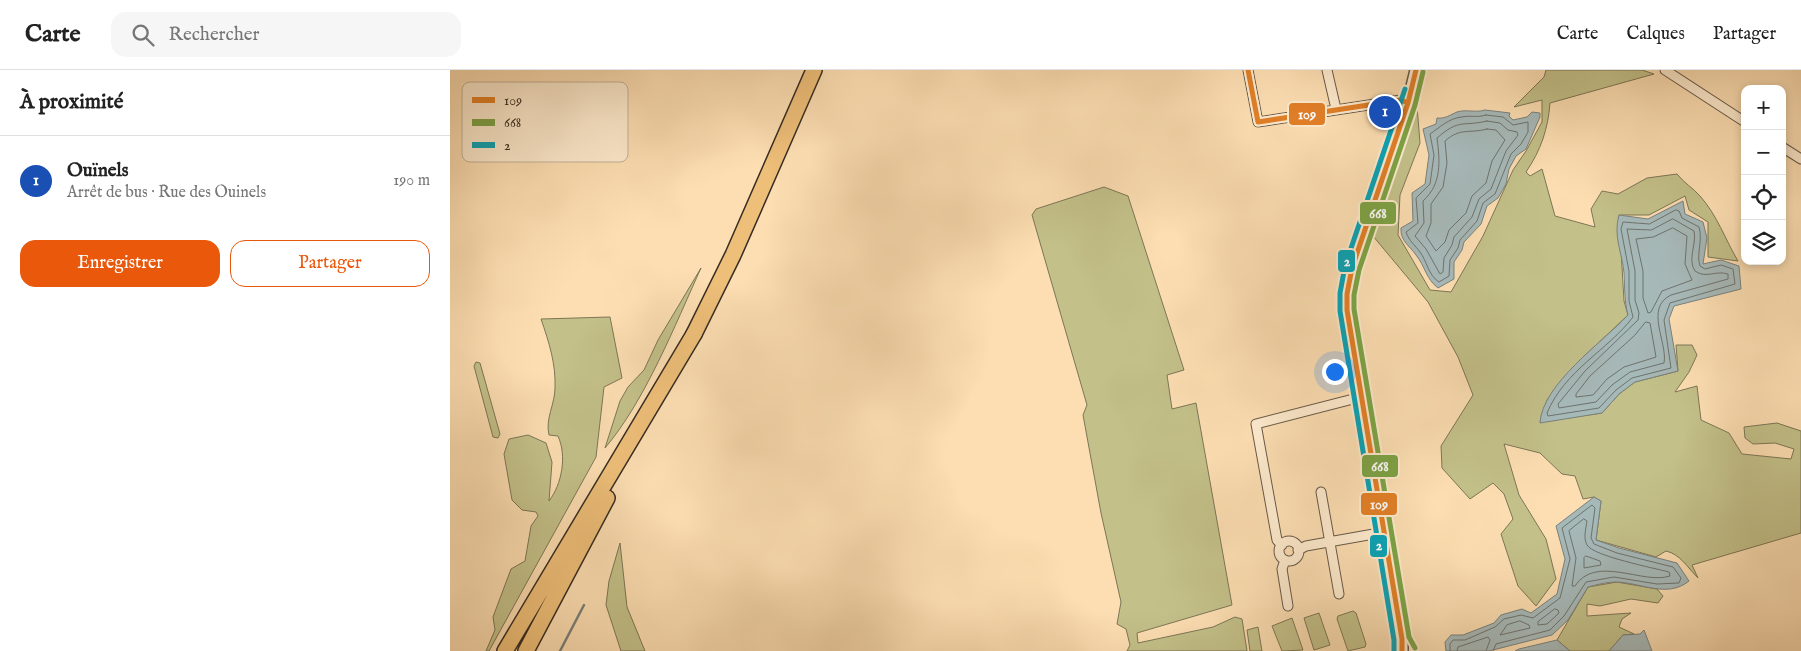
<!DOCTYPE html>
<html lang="fr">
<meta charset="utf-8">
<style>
:root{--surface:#fff;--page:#f6f6f6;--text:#222;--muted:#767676;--line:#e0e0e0;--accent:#ea580c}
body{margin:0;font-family:"IM FELL English",serif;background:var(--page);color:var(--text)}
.controls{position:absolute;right:15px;top:15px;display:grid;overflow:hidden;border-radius:10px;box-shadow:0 2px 8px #0003}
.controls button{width:45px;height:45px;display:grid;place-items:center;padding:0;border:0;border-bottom:1px solid var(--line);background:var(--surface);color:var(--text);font:25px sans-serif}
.you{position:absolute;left:884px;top:301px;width:18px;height:18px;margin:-12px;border:4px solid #fff;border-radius:50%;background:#1a73e8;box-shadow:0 0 0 8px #1a73e833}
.badge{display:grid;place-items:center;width:32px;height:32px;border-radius:50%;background:var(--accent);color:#fff;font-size:16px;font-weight:700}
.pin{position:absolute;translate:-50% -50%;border:2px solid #fff;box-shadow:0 1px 5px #0006}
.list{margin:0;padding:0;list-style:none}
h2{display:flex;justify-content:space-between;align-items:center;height:65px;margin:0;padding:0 20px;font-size:21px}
h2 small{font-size:16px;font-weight:400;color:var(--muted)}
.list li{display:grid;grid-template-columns:32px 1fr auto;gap:15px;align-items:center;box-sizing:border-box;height:90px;padding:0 20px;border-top:1px solid var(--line)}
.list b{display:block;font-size:19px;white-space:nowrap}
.list p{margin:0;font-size:16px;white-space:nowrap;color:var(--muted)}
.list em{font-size:16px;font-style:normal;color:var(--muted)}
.actions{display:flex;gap:10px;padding:15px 20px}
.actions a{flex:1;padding:11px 0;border:1px solid var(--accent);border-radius:15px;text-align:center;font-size:18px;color:var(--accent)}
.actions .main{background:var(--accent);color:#fff}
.icon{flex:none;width:28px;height:28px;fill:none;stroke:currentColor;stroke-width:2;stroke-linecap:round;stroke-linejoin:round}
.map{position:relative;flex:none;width:1351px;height:581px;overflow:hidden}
header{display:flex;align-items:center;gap:30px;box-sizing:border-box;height:70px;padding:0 25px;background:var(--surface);border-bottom:1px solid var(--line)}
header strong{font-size:24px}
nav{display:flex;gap:28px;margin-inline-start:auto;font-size:18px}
.search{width:350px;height:45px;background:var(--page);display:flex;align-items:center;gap:12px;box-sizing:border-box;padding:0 18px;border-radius:15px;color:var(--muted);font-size:19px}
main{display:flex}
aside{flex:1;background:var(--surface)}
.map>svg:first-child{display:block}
.green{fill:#c3c089;stroke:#7d7656}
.water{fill:#a6b9b9;stroke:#7a817d}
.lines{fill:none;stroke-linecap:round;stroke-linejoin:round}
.shore{stroke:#6e736e;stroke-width:1}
.stream{stroke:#7a817d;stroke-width:2.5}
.minor-casing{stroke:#685948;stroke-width:11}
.tertiary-casing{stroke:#685948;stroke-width:14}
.primary-casing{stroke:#372d24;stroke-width:18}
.trunk-casing{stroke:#372d24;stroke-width:18}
.minor{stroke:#fdeacd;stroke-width:9}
.tertiary{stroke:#fdeacd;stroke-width:11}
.primary{stroke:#eebf79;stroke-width:15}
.trunk{stroke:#eebf79;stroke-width:15}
.bus-1-casing{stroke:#fdeacd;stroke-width:9}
.bus-2-casing{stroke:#fdeacd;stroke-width:9}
.bus-3-casing{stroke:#fdeacd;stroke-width:9}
.bus-1{stroke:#e17f27;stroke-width:5}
.bus-2{stroke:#7ca344;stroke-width:5}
.bus-3{stroke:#09a2b5;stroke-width:5}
.key{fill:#fdeacd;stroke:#c2b19a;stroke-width:1}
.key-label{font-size:14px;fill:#372d24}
.line-badge{stroke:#fdeacd;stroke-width:2}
.badge-label{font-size:14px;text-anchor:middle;font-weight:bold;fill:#fff}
</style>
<header>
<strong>Carte</strong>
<div class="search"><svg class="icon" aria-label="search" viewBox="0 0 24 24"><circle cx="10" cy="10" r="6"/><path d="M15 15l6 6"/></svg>Rechercher</div>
<nav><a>Carte</a><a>Calques</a><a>Partager</a></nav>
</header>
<main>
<aside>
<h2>À proximité<small></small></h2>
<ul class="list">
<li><span class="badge" style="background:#1a4fb4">1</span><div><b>Ouïnels</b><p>Arrêt de bus · Rue des Ouinels</p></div><em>190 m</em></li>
</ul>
<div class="actions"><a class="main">Enregistrer</a><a>Partager</a></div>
</aside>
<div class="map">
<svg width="1351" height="581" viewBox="0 0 1351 581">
<rect width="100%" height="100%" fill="#fcdeb2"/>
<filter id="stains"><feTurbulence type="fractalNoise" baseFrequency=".004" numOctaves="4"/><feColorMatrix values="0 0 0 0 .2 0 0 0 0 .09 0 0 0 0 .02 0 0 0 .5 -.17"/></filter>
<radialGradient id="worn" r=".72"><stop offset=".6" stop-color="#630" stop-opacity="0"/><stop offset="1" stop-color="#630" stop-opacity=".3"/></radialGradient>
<path class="green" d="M1096,0H1192L1204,4L1100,33C1098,59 1091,80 1076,102L1080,106L1092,99L1105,146L1145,157L1141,139L1152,121L1168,124L1197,108L1227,104C1234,113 1243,118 1250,126C1267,145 1275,169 1288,191L1258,187V152L1239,140L1235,126L1199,145H1169L1174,231L1178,245L1126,294L1097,330L1090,352L1152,343L1169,324L1185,312L1228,301L1226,275H1242L1247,285L1239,302L1225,322L1247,316L1251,350L1279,363L1292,384L1341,389L1344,379L1325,373L1303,374L1295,368L1294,357L1327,353L1351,361V463L1242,495L1248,508C1238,498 1230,484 1216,481L1206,487L1146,470L1151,431L1144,427L1133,429L1125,406L1112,404L1090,383L1054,374L1069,425L1096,469L1106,509L1086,536L1068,516L1051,464L1063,449L1054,424L1043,413L1020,429L992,398L991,376L1023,325L1008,287L978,232L923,166L914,193L911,191L973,7L949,91L967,36L970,73L950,125L948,165L980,220L1001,222L1033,166L1063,100L1076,81L1092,52V30L1064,37L1094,7Z
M654,117L678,126L734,300L717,305L722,339L746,333L782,535L687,563L688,573L763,557L785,547L792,549L797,581H677L680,575L676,559L667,554L671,532L651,443L633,345L637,335L582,145L586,139Z
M251,198C225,255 195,331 155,378L170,331L178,317L194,300L208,270Z
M160,247L172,308L154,317L146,387L39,581H36L45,560L43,547L61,499L75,491L81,456L88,446L86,442L72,440L62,430L54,384L59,369L78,365L96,373L102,392L99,431C112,414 117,386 108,366L99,365C95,349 105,334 105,318C106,294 99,272 91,249Z
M26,292L30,293L50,364L48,368L43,367L24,296Z
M170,473L177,537L195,581H171L156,535L159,511Z
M1167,512L1207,519L1213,526L1208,533L1181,529L1150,536L1137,534V546L1181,543L1172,549L1169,557L1184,564L1173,565L1159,581H1120L1107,570L1138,517Z
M903,541L906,543L916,574L915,577L898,581L887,549L888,546Z
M869,543L880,575L864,580L854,548Z
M842,548L853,580L832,581L822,556Z
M808,557L812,581H800L797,560Z"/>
<path class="water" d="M1035,40L1060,43L1059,46L1063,50L1077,47L1082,42L1090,43V47L1076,79L1066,86L1059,99L1056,114L1048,128L1037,136L1031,154L1014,172L1012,180L1004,192V209L988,218C976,209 975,196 966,185C960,176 950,171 951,158L963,151L962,123L975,114L979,85L973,59L986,54L987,48C995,49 1000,45 1007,42C1016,39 1026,43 1035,40Z
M1233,131L1235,144L1253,152L1257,168L1253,194L1271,190L1289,196L1291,219L1224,236L1219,249L1228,301L1185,312L1169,324L1152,343L1090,353C1092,314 1153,272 1178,245C1174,230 1175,218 1174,203C1172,182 1163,166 1169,145L1198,149Z
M1144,427L1151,431L1146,470L1169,478L1227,493L1239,511C1217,529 1190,512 1165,512C1156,512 1146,515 1138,517L1118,550L1102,565L1039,581H996L995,572L1001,565H1013L1044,553L1051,545L1072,539L1081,543L1107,524L1115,489L1106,456Z
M1194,560L1202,581H1159L1173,565L1190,564Z
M1107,570L1120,581H1065L1069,579Z"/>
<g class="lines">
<path class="shore" d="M1036,45L1053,47L1063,55L1078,52V62L1071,74L1061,84L1045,124L1033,133L1027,151L1010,170L1008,178L1000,190L999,206L989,212C978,205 977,191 970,182C965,175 959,171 956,162L968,153L966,128L980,114L984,85L980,64C989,58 999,48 1012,47C1020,45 1027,48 1036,45Z
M1037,51L1050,53L1058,60L1067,62L1068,65L1056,81L1041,119L1029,129L1022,147L1004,167L1002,175L994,188L993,202L990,204L976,179L965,166L974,153L973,131C992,114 990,91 987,68C1010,48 1012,57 1037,51Z
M1037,59L1046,60L1055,70L1042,91L1036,113L1022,126L1016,143L999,160L995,172L986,181L976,166L981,153V134L993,117L997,93L995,71C1011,57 1019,64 1037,59Z
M1226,140L1229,141L1232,148L1249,157C1253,171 1246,184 1250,196L1255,199L1271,195L1283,199L1285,214L1220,233L1214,250L1221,298L1182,308L1166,320L1149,338L1098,346L1097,343C1115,300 1157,281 1183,247L1179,231V201L1171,159L1173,152L1199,154Z
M1223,149L1244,161C1247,174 1237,189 1245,201C1256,209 1266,200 1278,204V209L1221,225C1194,238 1218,273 1214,293L1180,302L1162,315L1146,332L1109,338L1108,334L1135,301L1188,250L1189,243L1185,230V201L1177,159L1201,160Z
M1223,158L1237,166L1235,194L1242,210L1212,221L1201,242L1198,243L1193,228V201L1186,169L1203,167Z
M1196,252L1200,253L1206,287L1174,297L1157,309L1143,325L1126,327V324L1140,306L1184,266Z
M1134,449L1137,451C1136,458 1133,468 1137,475C1143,486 1204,498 1219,502L1220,506C1193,515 1146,484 1125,516H1122L1126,488L1119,461Z
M1136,486L1150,491L1151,495L1134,498V488Z
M1105,539L1108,540L1109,543L1097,554L1088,555V552Z
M1070,551L1079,555L1080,558L1050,565L1057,555Z
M1000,581V574L1003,570H1015L1045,557L1054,549L1071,545L1083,548L1110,528L1120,489L1112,458L1142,435L1145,438L1141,468L1144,474L1167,483L1223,497L1231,508L1229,513L1207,514L1164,507L1136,512L1114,546L1100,560L1046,574L1043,581
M1007,581L1008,577L1038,567L1040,570L1036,581"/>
<path class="stream" d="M110,581L134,535"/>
<g class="minor-casing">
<path id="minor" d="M798,0L808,52L951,30L958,33
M877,0L886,39
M1215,0L1295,52
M1332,77L1351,89
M871,422L889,524
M829 481a10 10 0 1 1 20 0a10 10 0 1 1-20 0Z
M832,475L827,470L806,354L911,327
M848,480L856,476L935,462
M835,490L832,499L838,536"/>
</g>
<g class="tertiary-casing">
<path id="tertiary" d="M952,581V569L897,240V224L902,198L958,33L966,0"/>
</g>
<g class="primary-casing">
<path id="primary" d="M244,264L283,185L364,0"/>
</g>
<g class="trunk-casing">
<path id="trunk" d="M55,581L244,264
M76,581L157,428"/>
</g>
<use href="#minor" class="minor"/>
<use href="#tertiary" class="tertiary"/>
<use href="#primary" class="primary"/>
<use href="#trunk" class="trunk"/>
<g class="bus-1-casing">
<path id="bus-1" d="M798,0L808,52L951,30L958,33
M952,581V569L897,240V224L902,198L958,33L966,0"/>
</g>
<g class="bus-2-casing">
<path id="bus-2" d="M965,578L959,567L904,239V225L909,200L965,35L973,2"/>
</g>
<g class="bus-3-casing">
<path id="bus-3" d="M944,581V570L890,241V223L895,196L955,19"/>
</g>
<use href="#bus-1" class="bus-1"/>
<use href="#bus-2" class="bus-2"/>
<use href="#bus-3" class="bus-3"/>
</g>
<rect x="12" y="12" width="166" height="80" rx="8" class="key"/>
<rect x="22" y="27" width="23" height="6" fill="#e17f27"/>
<rect x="22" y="49" width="23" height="7" fill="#7ca344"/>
<rect x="22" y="72" width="23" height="6" fill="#09a2b5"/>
<g class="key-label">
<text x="54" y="35">109</text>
<text x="54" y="57">668</text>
<text x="54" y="80">2</text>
</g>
<g class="line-badge">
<rect x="838" y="32" width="38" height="24" rx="5" fill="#e17f27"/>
<rect x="909" y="131" width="38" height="24" rx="5" fill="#7ca344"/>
<rect x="887" y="179" width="19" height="24" rx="5" fill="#09a2b5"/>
<rect x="911" y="384" width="38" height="24" rx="5" fill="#7ca344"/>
<rect x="910" y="422" width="38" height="24" rx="5" fill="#e17f27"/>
<rect x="919" y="464" width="19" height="24" rx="5" fill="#09a2b5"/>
</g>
<g class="badge-label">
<text x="857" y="49">109</text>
<text x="928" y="148">668</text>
<text x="897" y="196">2</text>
<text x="930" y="401">668</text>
<text x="929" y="439">109</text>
<text x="929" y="480">2</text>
</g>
<rect width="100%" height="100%" filter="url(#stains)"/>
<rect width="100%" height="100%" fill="url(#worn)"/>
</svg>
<div class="controls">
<button>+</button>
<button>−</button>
<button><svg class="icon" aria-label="locate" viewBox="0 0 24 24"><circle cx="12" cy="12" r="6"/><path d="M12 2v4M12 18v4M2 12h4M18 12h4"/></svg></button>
<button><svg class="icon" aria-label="layers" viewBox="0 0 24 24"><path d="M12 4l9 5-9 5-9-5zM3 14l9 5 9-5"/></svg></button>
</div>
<div class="you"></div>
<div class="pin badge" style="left:935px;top:42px;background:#1a4fb4">1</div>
</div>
</main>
